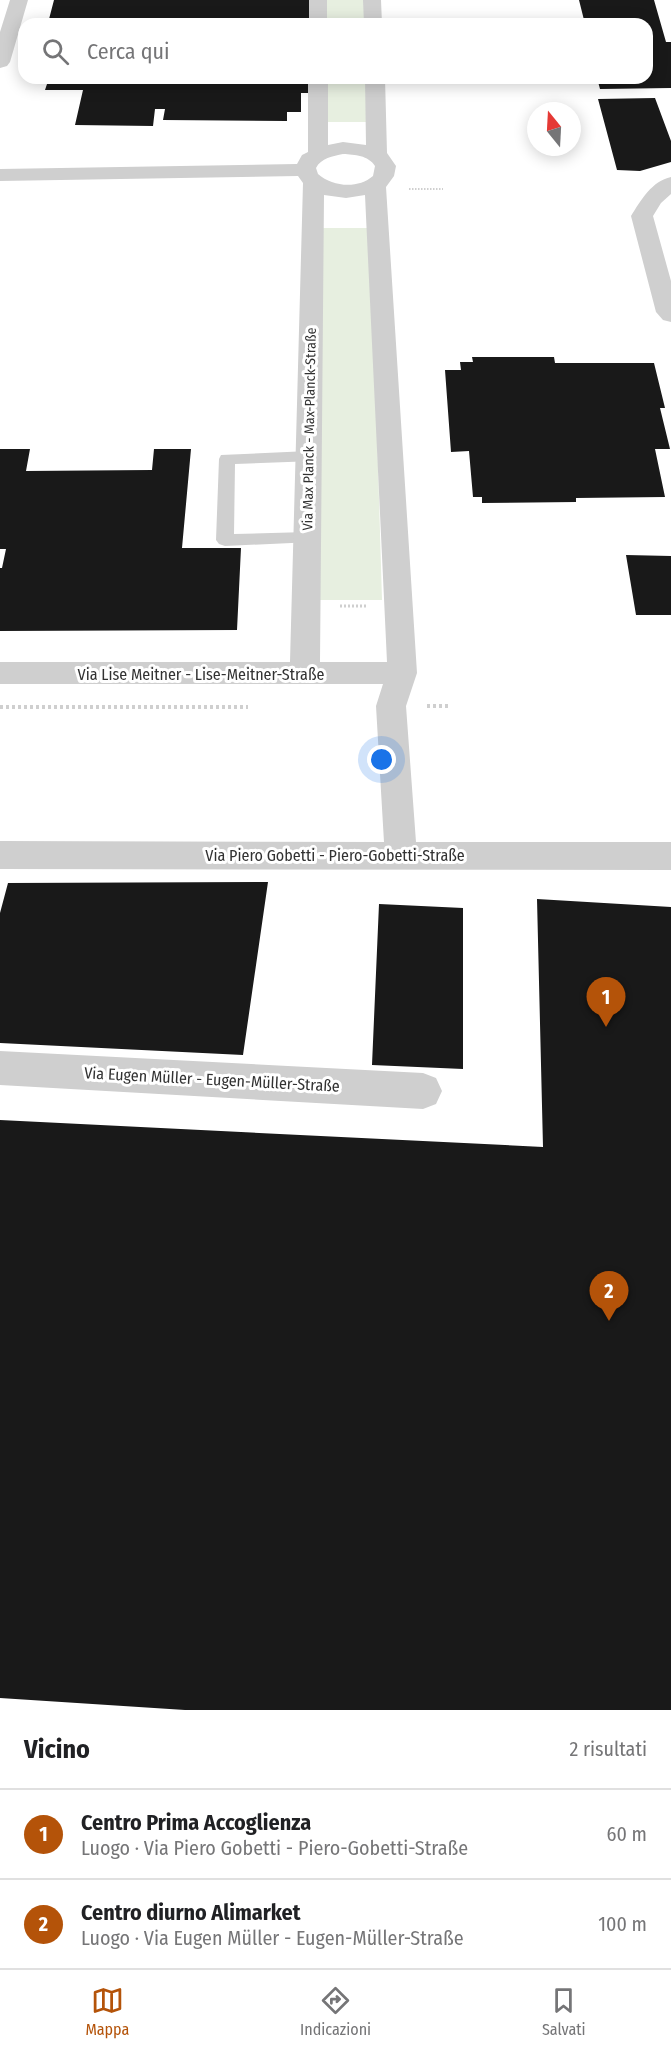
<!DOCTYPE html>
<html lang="it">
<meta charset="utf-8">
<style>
:root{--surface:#fff;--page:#f2f2f2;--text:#202124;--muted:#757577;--line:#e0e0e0;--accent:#b45309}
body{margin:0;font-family:"Fira Sans Condensed",sans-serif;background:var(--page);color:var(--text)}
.compass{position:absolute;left:527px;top:102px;width:54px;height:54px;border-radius:50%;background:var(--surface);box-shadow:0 3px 15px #0003;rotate:342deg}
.you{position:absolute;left:382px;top:760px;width:21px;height:21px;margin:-15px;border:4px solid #fff;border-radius:50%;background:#1a73e8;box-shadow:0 0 0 9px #1a73e833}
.badge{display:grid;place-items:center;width:39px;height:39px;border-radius:50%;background:var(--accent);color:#fff;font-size:20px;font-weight:700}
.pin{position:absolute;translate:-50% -50px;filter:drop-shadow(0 2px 3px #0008)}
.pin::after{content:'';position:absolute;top:32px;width:21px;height:18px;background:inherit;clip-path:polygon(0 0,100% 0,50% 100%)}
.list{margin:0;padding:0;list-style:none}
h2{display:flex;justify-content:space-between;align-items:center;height:78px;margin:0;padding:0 24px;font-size:26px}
h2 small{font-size:20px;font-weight:400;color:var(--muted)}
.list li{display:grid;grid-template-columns:39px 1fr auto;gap:18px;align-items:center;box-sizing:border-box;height:90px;padding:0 24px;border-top:2px solid var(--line)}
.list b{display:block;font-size:22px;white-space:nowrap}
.list p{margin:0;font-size:20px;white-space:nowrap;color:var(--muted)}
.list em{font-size:20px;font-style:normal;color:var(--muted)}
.icon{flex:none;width:33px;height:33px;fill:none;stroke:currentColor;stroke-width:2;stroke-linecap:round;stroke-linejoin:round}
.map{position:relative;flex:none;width:671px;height:1710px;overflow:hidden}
.search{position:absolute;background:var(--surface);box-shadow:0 3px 15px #0003;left:18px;right:18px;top:18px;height:66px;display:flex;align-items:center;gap:15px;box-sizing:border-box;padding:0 21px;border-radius:18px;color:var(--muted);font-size:22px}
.sheet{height:258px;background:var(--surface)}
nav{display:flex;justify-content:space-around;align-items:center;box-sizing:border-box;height:84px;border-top:2px solid var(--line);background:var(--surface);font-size:16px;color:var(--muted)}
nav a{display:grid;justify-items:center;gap:3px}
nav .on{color:var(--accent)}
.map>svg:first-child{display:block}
.green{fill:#e7efe0}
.building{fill:#191919}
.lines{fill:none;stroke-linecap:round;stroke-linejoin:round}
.path-far2{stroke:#cfcfcf;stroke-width:2;stroke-dasharray:1.5 1.5;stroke-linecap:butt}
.path-far1{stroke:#cfcfcf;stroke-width:3;stroke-dasharray:2 2;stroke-linecap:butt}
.path{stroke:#cfcfcf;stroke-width:4;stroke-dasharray:3 3;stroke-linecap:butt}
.service{fill:#cfcfcf;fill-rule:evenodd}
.minor{fill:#cfcfcf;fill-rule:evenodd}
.labels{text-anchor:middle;stroke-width:6;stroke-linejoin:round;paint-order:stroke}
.far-street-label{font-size:14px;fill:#323232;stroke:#fff}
.street-label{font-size:16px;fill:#323232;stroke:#fff}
</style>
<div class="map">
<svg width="671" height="1710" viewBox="0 0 671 1710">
<rect width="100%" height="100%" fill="#fff"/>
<path class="green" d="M324,0H364L365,24H323Z
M322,78H366L368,122H321Z
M320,228H371L382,600H316Z"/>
<path class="building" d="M54,0H311L310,22L48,23Z
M579,0H654L666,42H671V88L600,89L597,78H647V24H585Z
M49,78H314L313,93H301V112H287V121L163,120L165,109H155L153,126L75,125L83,90H45Z
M655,98L671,141V162L640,171L617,170L598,99Z
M472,357H554L555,363H654L665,408H660L670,449H655L665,497L576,498V502L482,503V497H473L469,451L451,452L445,370H461L460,362H473Z
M0,449H30L26,471L152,470L154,449H191L182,548H241L237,630L0,631V568H2L6,549H0Z
M626,555L671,556V615H636Z
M268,882L243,1055L0,1043V913L8,883Z
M537,899L671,907V1710H185L0,1698V1120L543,1147Z
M379,904L463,908V1069L372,1065Z"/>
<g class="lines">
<path class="path-far2" d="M409,189H443"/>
<path class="path-far1" d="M340,606H366"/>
<path class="path" d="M427,706H449
M0,707H248"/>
<path class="service" d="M309,451L315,453L317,457L315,461L235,464L234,534L307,532L313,534L316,538L313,542L225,546L219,544L216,540L219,459L221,455Z"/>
<path class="minor" d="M10,0H28L10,62L7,66L0,68V32Z
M309,0H327V24H309Z
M363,0H381L382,24H364Z
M308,78H328V145L343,142L366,145L365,78H385L387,153L396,166L394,176L386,187L417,673L406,706L416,842H671V870L0,869V841L384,842L376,706L383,684H0V662H290L303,183L298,176L0,181V169L297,164L302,155L308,152ZM343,154C355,155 368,155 375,166L373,176C358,189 333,187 318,174L316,168C321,158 333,156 343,154ZM324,195L346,198L365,195L387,662H320Z
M671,177V194L661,203L653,216L671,281V322L663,320L656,312L631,216C641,200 652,181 671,177Z
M0,1051L423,1073L436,1078L442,1091L436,1104L423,1109L0,1085Z"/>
</g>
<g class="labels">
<g class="far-street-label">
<text transform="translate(309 429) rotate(-89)" y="5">Via Max Planck - Max-Planck-Straße</text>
</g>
<g class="street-label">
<text x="201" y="680">Via Lise Meitner - Lise-Meitner-Straße</text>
<text x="335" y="861">Via Piero Gobetti - Piero-Gobetti-Straße</text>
<text transform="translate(212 1079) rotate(3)" y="6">Via Eugen Müller - Eugen-Müller-Straße</text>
</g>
</g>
</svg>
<svg class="compass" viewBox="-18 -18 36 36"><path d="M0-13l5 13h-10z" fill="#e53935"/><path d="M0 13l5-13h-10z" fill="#757577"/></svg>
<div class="you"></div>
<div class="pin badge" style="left:606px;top:1027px">1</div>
<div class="pin badge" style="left:609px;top:1321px">2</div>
<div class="search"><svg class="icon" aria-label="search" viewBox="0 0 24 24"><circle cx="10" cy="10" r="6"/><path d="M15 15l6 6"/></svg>Cerca qui</div>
</div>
<section class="sheet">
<h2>Vicino<small>2 risultati</small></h2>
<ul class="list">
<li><span class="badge">1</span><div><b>Centro Prima Accoglienza</b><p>Luogo · Via Piero Gobetti - Piero-Gobetti-Straße</p></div><em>60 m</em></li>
<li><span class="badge">2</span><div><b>Centro diurno Alimarket</b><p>Luogo · Via Eugen Müller - Eugen-Müller-Straße</p></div><em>100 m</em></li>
</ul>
</section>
<nav>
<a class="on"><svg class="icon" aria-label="map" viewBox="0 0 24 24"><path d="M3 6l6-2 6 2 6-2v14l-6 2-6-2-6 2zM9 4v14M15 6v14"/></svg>Mappa</a>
<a><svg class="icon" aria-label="directions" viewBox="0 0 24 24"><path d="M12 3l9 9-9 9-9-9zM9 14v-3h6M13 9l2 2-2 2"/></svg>Indicazioni</a>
<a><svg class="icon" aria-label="saved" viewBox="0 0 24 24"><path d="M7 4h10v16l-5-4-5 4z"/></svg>Salvati</a>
</nav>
